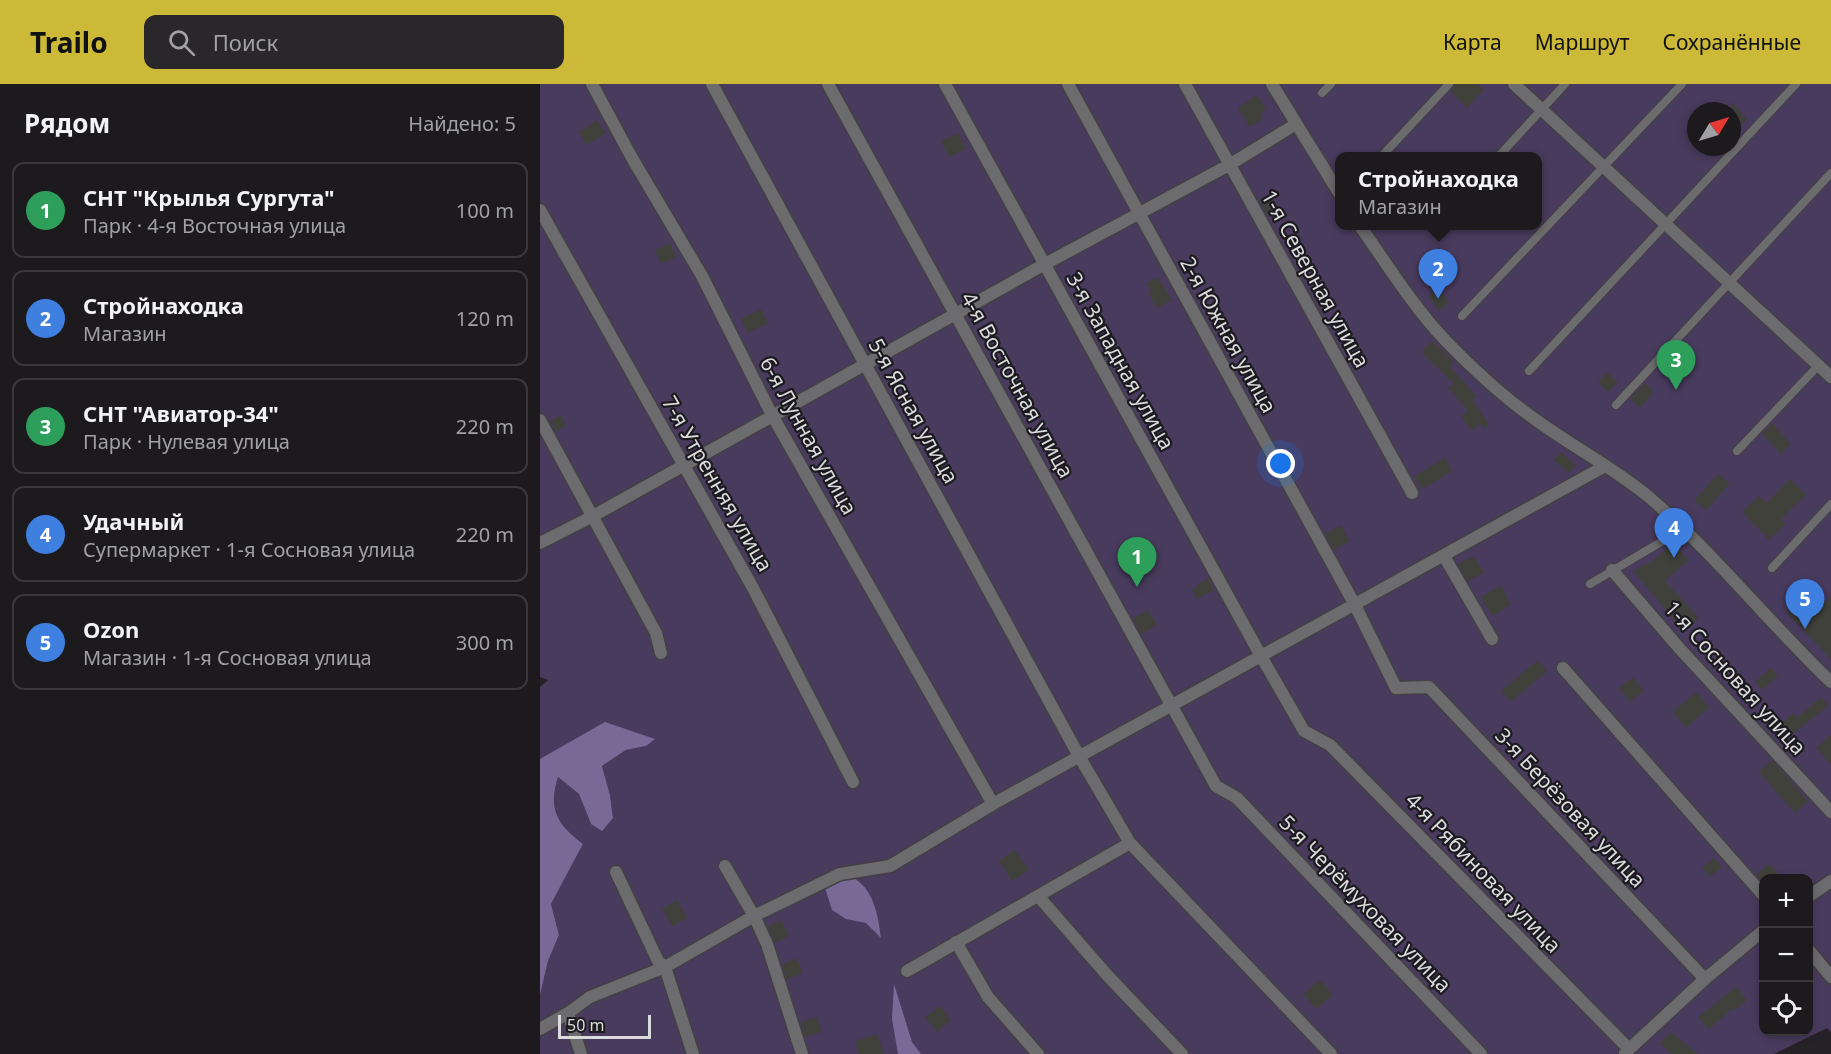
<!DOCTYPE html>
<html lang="ru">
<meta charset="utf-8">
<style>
:root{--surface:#1c1a1d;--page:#29272a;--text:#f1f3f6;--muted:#a0a1a4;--line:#3a383b;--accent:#ccb938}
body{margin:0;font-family:"Noto Sans",sans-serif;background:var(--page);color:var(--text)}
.controls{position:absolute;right:18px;bottom:18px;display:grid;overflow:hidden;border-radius:12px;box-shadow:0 3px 9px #0003}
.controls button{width:54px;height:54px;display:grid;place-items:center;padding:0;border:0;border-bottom:2px solid var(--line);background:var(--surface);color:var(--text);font:30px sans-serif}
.compass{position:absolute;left:1147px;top:18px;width:54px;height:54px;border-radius:50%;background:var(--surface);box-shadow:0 3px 9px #0003;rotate:52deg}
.scale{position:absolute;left:18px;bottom:15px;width:93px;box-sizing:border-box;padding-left:6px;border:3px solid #dbdadd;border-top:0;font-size:16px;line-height:21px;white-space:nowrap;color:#dbdadd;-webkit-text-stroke:4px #1b1a1e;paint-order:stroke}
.you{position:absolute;left:741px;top:380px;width:21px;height:21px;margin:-15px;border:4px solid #fff;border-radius:50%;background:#1a73e8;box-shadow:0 0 0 9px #1a73e833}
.badge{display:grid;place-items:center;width:39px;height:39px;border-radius:50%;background:var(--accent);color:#fff;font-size:20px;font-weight:700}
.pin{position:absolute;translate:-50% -50px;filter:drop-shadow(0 2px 3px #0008)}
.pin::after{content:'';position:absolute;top:32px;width:21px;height:18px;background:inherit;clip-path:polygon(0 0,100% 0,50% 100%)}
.popup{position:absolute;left:795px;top:68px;width:207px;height:78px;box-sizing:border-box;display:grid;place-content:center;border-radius:12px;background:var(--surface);filter:drop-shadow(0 2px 4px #0005);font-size:20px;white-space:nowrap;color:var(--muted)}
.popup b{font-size:22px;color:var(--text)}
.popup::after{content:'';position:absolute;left:50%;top:100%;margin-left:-12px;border:12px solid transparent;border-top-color:var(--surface)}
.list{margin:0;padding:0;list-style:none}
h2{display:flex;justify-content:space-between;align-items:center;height:78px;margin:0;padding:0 24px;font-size:26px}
h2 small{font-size:20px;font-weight:400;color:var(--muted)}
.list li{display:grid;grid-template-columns:39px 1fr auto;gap:18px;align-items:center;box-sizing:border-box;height:96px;margin:0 12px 12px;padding:0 12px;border:2px solid var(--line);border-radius:12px}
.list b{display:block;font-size:22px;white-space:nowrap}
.list p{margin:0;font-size:20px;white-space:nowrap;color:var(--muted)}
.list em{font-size:20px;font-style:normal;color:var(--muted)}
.icon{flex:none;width:33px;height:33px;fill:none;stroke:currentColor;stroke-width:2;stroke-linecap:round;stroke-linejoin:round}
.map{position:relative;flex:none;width:1291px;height:970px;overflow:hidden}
header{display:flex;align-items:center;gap:36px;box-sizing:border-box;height:84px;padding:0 30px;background:var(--accent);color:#111}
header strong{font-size:28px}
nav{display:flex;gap:33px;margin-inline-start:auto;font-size:21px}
.search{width:420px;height:54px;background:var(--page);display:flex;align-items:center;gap:15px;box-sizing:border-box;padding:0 21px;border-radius:12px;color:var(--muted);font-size:22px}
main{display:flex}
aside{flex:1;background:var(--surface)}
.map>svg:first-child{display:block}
.green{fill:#493b5e;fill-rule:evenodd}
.water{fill:#7a6997}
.building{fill:#41413c}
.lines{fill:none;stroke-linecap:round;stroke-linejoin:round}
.lane-casing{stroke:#424044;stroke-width:10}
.street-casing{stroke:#424044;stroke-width:15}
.lane{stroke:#6c6b6d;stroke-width:8}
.street{stroke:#6c6b6d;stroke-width:12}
.labels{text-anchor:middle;stroke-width:4.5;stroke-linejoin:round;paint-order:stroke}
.street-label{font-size:21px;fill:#dbdadd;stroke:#1b1a1e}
</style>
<header>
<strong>Trailo</strong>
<div class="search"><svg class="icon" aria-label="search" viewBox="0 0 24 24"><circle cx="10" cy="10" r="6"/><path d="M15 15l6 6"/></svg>Поиск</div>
<nav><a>Карта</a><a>Маршрут</a><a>Сохранённые</a></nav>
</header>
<main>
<aside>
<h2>Рядом<small>Найдено: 5</small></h2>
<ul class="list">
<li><span class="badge" style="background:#2e9e5b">1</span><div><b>CНТ &quot;Крылья Сургута&quot;</b><p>Парк · 4-я Восточная улица</p></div><em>100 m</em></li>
<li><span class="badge" style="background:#3f7fe0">2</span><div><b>Стройнаходка</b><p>Магазин</p></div><em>120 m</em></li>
<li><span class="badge" style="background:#2e9e5b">3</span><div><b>СНТ &quot;Авиатор-34&quot;</b><p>Парк · Нулевая улица</p></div><em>220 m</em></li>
<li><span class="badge" style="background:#3f7fe0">4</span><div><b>Удачный</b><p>Супермаркет · 1-я Сосновая улица</p></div><em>220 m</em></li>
<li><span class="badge" style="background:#3f7fe0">5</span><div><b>Ozon</b><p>Магазин · 1-я Сосновая улица</p></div><em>300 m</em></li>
</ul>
</aside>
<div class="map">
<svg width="1291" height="970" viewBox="0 0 1291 970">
<rect width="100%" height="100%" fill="#252327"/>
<path class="green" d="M0,0H1291V948L1287,944L1234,970H0V911L8,877L19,851L11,820L43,760C17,740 8,725 18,693L39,710L51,740L73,733L70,711L62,682L86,666L106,662L0,675V603L8,596L0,593ZM1156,27H1192V63H1156ZM799,73H997V142H799ZM1224,794H1268V948H1224Z"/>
<path class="water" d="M65,638L115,655L106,662L86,666L62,682L70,711L73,734L62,747L51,740L39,710L18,693C8,725 17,740 43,760L11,820L19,851L8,877L0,911V675Z
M312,793C334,805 338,831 341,854L326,839L306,835L292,826L285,804Z
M354,900L372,958L381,970H358L352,935Z"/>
<path class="building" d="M915,0H937L944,6L927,24L910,7Z
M717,11L726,25L720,30L723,34L710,43L698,24Z
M1192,18L1207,35L1192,48Z
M57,36L66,49L47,61L39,48Z
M418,49L426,65L409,73L401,57Z
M730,110L739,125L728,132L719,116Z
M130,159L136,173L121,180L115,166Z
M618,193L632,216L617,224L608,209L611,207L607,199Z
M898,204L909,219L899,227L888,212Z
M221,225L228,239L208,249L201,235Z
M892,257L914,278L910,282L936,312L932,316L949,340L944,345L940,340L932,347L921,332L928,327L908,304L914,300L881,268Z
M1067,288L1078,298L1068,308L1058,298Z
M1105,299L1114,308L1100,324L1090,315Z
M21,331L26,342L16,348L10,337Z
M1232,339L1251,360L1241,370L1222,350Z
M1021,368L1036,381L1029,389L1014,376Z
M905,374L912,387L882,405L874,392Z
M1178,390L1190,400L1166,426L1154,416Z
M1250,395L1266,411L1241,435L1246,440L1229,456L1202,428L1219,412L1226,419Z
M801,441L810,457L794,466L785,450Z
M1133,459L1149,476L1125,497L1159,534L1144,548L1094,488L1105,479L1107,481Z
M934,472L944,489L928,497L918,480Z
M668,494L674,506L657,515L652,506L658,503L657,500Z
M961,502L971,521L952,532L941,513Z
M1270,507L1283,520L1291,512V575L1247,529Z
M608,526L617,541L601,550L593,534Z
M998,576L1007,587L971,618L961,607Z
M1231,584L1238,592L1222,606L1215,598Z
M1196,587L1204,597L1195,606L1186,596Z
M1093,593L1104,607L1090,618L1079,604Z
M1156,608L1169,623L1146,644L1133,628Z
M1281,613L1289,621L1249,653L1239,642L1253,629L1257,634Z
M1291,651V681L1276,664Z
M1232,676L1268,717L1255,729L1219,688Z
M475,766L489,786L472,797L459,777Z
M1174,774L1182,783L1170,793L1162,784Z
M1229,780L1238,789L1232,795H1220L1216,791Z
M137,816L147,834L132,842L122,824Z
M241,836L249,852L235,859L228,842Z
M256,874L263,888L247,896L242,881Z
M780,896L793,911L776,925L763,910Z
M1196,903L1207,916L1195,926L1193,924L1169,945L1158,933Z
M400,922L411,936L397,948L385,933Z
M277,933L282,948L265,953L261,938Z
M1131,948L1158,970H1132L1120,960Z
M337,950L344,970H319L315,957Z"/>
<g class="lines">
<g class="lane-casing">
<path id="lane" d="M782,9L791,0
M841,73L909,0
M958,73L1025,0
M922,232L1142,0
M989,287L1256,0
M1076,321L1291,89
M1197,367L1278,282
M1232,484L1291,420
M1050,500L1143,445"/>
</g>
<g class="street-casing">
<path id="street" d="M52,0L92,74L162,192L232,331L453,720
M172,0L539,672L590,759L791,970
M288,0L676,702L697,714L941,970
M405,0L721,572L764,647L790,661L1088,964
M528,0L815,521L856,604L889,603L1165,895
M645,0L872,409
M732,0L799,109
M974,0L1291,293
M0,126L213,504L313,698
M820,142C847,180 872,221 904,255C932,284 963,313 996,336C1033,363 1074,384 1109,413C1175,470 1228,538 1291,598
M0,336L116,549L121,569
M0,459L53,432L505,180L689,81L756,40
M904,472L952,555
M1072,486L1140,565L1291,728
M1023,584L1224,812
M185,782L214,832L227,860L262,970
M76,788L118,877L125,883L153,970
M499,813L567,891L642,970
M1268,813L1291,797
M416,858L448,913L498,970
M1268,865L1291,893
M367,887L590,759
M28,929L41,970
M0,945L28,929L50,913L125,883L214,832L300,790L350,782L453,720L1065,382
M1085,969L1165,895L1224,846"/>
</g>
<use href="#lane" class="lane"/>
<use href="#street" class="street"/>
</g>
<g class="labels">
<g class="street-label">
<text transform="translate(775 195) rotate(61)" y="7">1-я Северная улица</text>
<text transform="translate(688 251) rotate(61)" y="7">2-я Южная улица</text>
<text transform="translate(580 277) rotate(61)" y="7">3-я Западная улица</text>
<text transform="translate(477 301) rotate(61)" y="7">4-я Восточная улица</text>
<text transform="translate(373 327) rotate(61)" y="7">5-я Ясная улица</text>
<text transform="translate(268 352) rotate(61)" y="7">6-я Лунная улица</text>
<text transform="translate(177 400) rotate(60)" y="7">7-я Утренняя улица</text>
<text transform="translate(1195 594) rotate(48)" y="7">1-я Сосновая улица</text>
<text transform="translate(1030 724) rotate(47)" y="7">3-я Берёзовая улица</text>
<text transform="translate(943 789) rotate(46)" y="7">4-я Рябиновая улица</text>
<text transform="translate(825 820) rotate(46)" y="7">5-я Черёмуховая улица</text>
</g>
</g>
</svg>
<div class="controls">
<button>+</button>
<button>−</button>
<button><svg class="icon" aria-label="locate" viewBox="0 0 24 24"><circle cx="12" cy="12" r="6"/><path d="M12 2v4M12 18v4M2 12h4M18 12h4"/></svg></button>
</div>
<svg class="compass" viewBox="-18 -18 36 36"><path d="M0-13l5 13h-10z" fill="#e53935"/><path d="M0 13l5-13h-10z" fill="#a0a1a4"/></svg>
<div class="scale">50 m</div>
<div class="you"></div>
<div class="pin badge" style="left:597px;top:503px;background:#2e9e5b">1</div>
<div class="pin badge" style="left:898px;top:215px;background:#3f7fe0">2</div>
<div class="popup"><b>Стройнаходка</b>Магазин</div>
<div class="pin badge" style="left:1136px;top:306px;background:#2e9e5b">3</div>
<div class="pin badge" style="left:1134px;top:474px;background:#3f7fe0">4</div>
<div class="pin badge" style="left:1265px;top:545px;background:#3f7fe0">5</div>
</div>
</main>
